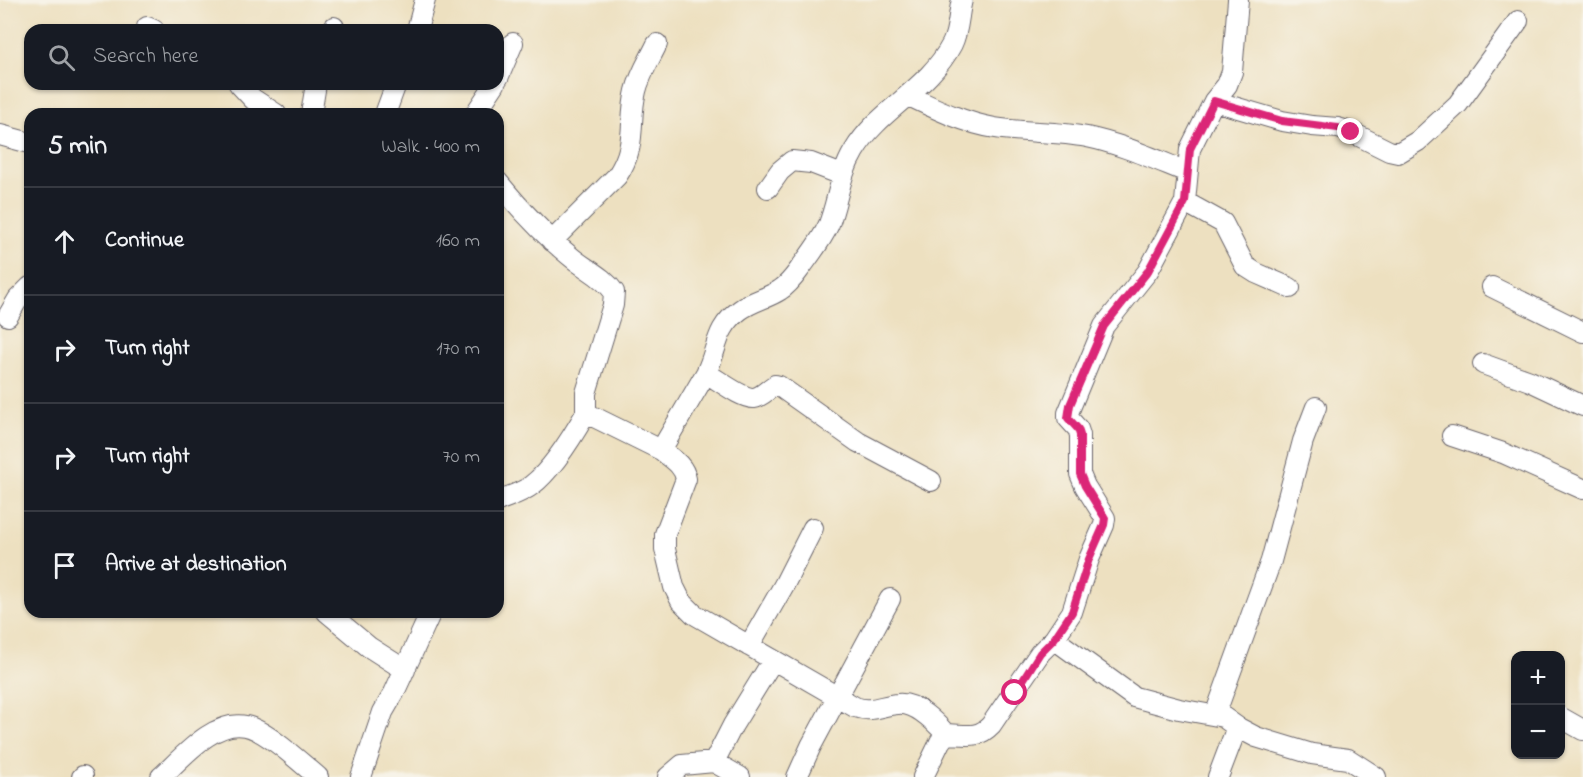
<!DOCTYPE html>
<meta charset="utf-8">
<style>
:root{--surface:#171b24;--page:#242831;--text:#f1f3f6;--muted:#9ea1a6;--line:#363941}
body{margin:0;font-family:"Indie Flower",sans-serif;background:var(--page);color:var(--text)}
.controls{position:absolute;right:18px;bottom:18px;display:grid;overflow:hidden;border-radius:12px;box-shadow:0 2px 4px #0004}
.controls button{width:54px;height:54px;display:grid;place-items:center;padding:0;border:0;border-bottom:2px solid var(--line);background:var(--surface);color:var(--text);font:30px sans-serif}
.stop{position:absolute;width:18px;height:18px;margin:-14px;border:4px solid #db2777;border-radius:50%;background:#fff}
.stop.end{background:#db2777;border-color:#fff;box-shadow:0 2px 6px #0008}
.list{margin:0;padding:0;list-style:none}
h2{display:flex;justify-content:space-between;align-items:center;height:78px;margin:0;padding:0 24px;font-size:26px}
h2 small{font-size:20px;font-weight:400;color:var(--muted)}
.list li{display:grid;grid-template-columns:39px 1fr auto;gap:18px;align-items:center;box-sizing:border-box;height:108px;padding:0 24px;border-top:2px solid var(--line)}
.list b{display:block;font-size:22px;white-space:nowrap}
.list em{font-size:20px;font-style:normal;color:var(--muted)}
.icon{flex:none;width:33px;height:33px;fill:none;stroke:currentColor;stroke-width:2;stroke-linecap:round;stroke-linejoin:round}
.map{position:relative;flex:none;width:1583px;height:777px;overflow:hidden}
.search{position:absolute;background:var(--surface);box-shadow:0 2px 4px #0004;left:24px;top:24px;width:480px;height:66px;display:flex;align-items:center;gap:15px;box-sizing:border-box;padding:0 21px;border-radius:18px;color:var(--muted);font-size:22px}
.panel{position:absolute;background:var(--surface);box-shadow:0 2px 4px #0004;left:24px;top:108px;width:480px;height:510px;border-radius:18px}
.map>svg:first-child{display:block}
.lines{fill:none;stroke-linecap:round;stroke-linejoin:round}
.minor-casing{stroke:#69646a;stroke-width:22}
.minor{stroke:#fff;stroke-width:20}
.route{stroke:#db2777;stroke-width:8}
</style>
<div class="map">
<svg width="1583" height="777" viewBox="0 0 1583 777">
<rect width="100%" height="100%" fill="#f7f3e8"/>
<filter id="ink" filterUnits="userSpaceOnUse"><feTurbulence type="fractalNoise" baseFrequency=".0167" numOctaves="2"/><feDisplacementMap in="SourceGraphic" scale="12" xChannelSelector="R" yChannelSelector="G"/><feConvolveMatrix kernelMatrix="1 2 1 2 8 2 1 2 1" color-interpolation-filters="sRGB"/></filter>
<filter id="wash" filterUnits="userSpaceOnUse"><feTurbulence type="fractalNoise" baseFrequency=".008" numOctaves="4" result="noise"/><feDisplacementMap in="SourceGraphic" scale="24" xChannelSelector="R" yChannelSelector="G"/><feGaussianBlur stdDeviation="1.35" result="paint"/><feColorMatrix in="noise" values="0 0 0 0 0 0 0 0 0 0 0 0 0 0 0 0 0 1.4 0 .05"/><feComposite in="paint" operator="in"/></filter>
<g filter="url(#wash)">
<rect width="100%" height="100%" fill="#ede0c0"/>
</g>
<g filter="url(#ink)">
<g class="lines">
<g class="minor-casing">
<path id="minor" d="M147,27L154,30
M332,30L334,27
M417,30L425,0
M498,78L513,43
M239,84L253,99L276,114
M909,96C936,109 964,123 995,128C1025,133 1057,131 1087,137C1121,144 1154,159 1187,172
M1214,101L1282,121L1312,126L1338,128L1351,132L1389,151L1398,153L1418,141L1458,104L1518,21
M311,114L316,84
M385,114L396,84
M475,114L495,84
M0,135L30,143
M498,182C520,209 543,234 570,256C585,269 603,276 614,292L613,305L586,393V413
M768,188L780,171L792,161L811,163L842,175
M1185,202L1223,223L1245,266L1256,273L1290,288
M552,241L617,176C638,145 628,123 636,91C640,74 650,59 657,44
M1492,287L1583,332
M8,316L18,299L30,287
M1483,364L1530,381L1583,406
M706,373C717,379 742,399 754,398C762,397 768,389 775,385L779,386L858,442L931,481
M586,413L661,450
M1452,436L1503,453L1583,489
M498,501C509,496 522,493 532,485C552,470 574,434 586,413
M327,612L369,647L405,670
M1054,639L1134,697L1179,709L1223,717L1237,727L1256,737L1312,754L1348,759L1376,777
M749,646L784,585L813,528
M1215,715L1271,561L1303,441L1316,407
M1560,717L1583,730
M946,734C935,722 916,702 898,704C881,705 872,713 855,707L694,614L681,601L674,587L665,549V534L686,479C684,465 671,458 661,450L706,373C718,349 715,328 740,310C752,301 768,298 780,290C788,285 794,277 799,270C809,256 822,240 829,224C838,200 840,174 854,151C879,109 928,90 952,44C959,30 958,15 962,0
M714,762L733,725L773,660
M82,777L83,776
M161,777C182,758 214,719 246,726C266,730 301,763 318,777
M361,777L383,712L394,693L431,612
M668,777L682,765L714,762L740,777
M797,777L811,746L890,599
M923,777L940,742L946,734C964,734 977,740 991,725L1040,653L1054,639L1072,612L1089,559L1104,525L1105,518L1085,486L1080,474V435L1078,429L1068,418V413L1104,326L1148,271L1185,202L1190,149L1214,101L1227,85L1232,72L1238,0
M1218,777L1237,727"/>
</g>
<use href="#minor" class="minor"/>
</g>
</g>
<g class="lines" filter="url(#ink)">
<path class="route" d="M1015,693L1040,653L1054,639L1072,612L1089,559L1104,525L1105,518L1085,486L1080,474V435L1078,429L1068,418L1070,405L1104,326L1148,271L1185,202L1190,149L1214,101L1282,121L1338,128L1351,132"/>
</g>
</svg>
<div class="controls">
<button>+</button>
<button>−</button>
</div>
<div class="stop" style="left:1015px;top:693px"></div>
<div class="stop end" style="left:1351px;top:132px"></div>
<div class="search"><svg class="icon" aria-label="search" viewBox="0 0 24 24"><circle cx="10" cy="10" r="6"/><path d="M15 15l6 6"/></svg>Search here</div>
<section class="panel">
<h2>5 min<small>Walk · 400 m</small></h2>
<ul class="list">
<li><svg class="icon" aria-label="ahead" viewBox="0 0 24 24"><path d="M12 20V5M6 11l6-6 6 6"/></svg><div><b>Continue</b></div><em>160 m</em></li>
<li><svg class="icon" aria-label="right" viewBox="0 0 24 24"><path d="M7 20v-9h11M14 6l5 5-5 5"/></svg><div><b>Turn right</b></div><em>170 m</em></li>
<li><svg class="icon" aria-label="right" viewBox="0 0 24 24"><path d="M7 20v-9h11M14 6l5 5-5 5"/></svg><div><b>Turn right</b></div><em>70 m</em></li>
<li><svg class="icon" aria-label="arrive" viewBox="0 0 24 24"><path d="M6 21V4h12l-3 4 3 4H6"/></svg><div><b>Arrive at destination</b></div></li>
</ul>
</section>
</div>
